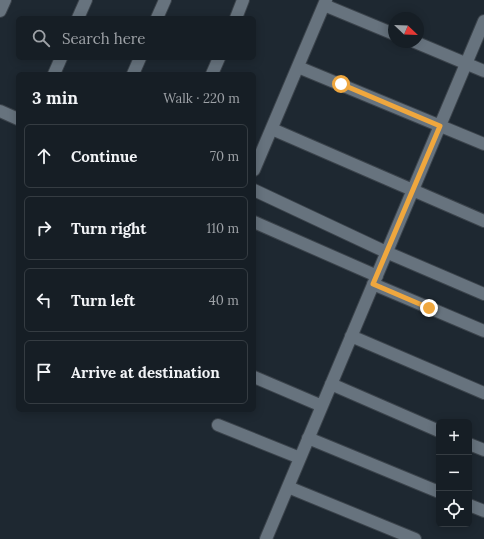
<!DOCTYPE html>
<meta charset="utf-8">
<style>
:root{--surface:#161e25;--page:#232b32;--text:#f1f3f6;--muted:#9ea2a7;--line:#353c42}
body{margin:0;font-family:Lora,serif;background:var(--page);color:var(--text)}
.controls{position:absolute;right:12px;bottom:12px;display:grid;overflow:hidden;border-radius:6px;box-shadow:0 2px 10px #0003}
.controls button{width:36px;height:36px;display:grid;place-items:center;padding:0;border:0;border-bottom:1px solid var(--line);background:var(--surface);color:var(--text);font:20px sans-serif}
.compass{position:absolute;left:388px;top:12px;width:36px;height:36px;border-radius:50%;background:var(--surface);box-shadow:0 2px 10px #0003;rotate:113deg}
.stop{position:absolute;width:12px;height:12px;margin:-9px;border:3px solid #efa73e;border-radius:50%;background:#fff}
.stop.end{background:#efa73e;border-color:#fff;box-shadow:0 1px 4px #0008}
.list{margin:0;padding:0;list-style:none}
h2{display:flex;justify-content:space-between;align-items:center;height:52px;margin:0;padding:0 16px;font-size:17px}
h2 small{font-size:13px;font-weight:400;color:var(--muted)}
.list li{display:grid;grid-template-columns:26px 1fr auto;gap:12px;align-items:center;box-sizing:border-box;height:64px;margin:0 8px 8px;padding:0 8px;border:1px solid var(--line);border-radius:6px}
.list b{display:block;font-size:15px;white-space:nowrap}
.list em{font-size:13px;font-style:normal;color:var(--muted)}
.icon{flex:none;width:22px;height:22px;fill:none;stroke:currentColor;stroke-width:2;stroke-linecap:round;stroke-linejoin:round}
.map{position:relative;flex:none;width:484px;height:539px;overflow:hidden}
.search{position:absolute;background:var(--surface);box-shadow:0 2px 10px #0003;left:16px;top:16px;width:240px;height:44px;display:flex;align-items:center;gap:10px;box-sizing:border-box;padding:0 14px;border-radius:6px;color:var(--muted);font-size:15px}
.panel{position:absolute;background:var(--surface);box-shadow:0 2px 10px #0003;left:16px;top:72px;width:240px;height:340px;border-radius:6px}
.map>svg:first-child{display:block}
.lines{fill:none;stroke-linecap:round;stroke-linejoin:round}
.minor-casing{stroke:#3b434b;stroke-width:14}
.minor{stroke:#67737e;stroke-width:12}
.route{stroke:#efa73e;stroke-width:5}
</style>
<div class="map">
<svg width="484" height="539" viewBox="0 0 484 539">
<rect width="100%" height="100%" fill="#1e2831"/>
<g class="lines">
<g class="minor-casing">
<path id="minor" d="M324,5L394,34
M0,11L5,0
M78,18L86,0
M157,18L165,0
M236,18L243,0
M415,42L484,71
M298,67L484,144
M54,74L61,58
M133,74L140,58
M212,74L219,58
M0,111L18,119
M272,129L484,221
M254,170L326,0
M254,190L386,252L484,294
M254,222L377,276
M373,284L484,331
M351,336L484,393
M254,377L322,406
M331,384L439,431
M218,425L300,458
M308,438L439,492
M469,444L484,450
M288,487L415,539
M469,505L484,511
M266,539L484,21"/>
</g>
<use href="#minor" class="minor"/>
</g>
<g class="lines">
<path class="route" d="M341,84L440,126L373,284L429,308"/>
</g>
</svg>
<div class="controls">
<button>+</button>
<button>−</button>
<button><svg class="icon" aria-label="locate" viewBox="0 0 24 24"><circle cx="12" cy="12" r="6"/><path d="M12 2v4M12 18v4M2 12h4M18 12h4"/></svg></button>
</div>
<svg class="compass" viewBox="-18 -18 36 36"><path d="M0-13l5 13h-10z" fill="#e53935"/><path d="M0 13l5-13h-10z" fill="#9ea2a7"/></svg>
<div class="stop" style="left:341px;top:84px"></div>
<div class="stop end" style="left:429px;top:308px"></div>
<div class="search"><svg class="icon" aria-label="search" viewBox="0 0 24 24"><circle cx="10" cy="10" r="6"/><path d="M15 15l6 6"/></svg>Search here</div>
<section class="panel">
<h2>3 min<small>Walk · 220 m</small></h2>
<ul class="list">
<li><svg class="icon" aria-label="ahead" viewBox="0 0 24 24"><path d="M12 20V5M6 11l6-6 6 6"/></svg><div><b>Continue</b></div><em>70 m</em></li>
<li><svg class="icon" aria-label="right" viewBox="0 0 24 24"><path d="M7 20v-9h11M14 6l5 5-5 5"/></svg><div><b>Turn right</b></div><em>110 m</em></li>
<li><svg class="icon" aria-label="left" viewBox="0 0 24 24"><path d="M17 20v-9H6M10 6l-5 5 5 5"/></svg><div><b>Turn left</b></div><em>40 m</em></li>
<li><svg class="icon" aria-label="arrive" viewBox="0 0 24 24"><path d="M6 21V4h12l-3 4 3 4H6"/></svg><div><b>Arrive at destination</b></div></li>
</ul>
</section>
</div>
